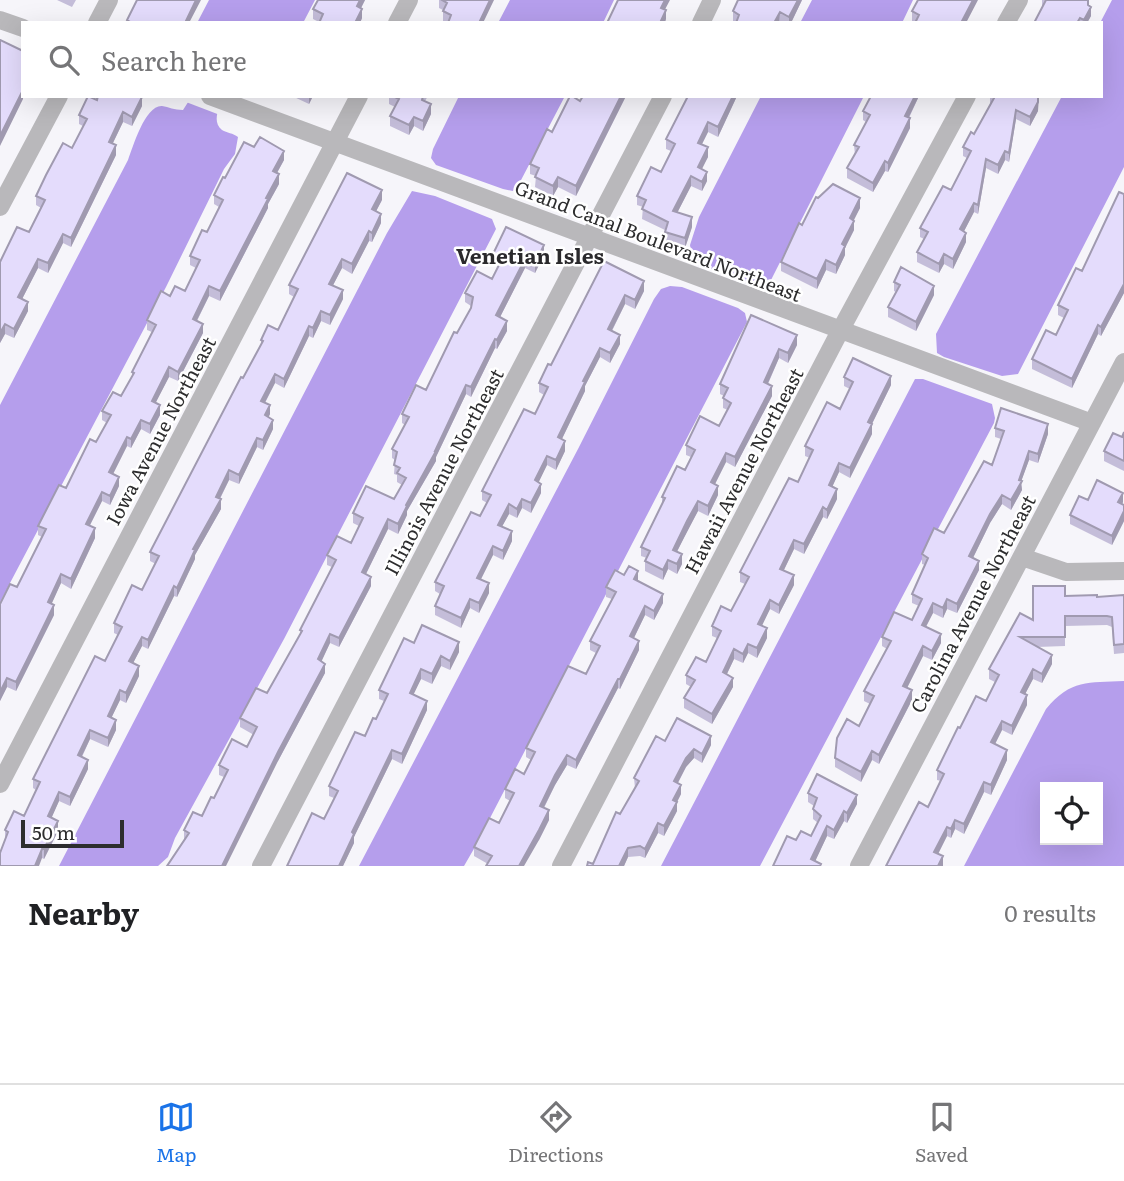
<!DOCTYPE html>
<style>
:root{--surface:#fff;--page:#f6f6f6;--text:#202124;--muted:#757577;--line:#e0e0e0;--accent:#1a73e8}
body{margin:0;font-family:Literata,serif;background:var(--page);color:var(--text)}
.controls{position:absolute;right:21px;bottom:21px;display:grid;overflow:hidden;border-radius:0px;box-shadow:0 7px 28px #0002}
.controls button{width:63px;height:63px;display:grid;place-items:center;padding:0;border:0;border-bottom:2px solid var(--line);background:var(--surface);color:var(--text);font:35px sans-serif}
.scale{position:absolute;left:21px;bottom:18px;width:103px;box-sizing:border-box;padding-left:7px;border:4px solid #2d2d2e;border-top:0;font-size:19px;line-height:24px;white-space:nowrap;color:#2d2d2e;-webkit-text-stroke:5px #fff;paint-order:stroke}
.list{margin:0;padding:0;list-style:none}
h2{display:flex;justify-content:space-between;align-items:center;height:91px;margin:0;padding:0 28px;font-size:30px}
h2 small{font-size:23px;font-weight:400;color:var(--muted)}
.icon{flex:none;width:38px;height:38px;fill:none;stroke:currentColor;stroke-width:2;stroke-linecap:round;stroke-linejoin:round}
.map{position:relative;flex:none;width:1124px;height:866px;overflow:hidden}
.search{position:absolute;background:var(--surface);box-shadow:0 7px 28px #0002;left:21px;right:21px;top:21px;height:77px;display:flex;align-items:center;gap:18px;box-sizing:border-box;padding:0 24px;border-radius:0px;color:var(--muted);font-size:26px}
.sheet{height:217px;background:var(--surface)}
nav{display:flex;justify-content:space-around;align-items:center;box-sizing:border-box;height:98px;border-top:2px solid var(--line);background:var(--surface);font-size:19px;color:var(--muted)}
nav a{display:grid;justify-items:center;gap:4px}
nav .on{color:var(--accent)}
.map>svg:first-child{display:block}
.water{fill:#b59eec;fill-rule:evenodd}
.pier{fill:#f6f5fa}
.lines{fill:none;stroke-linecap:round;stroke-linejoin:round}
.minor{stroke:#b9b8bb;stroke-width:18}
.wall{fill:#c4bdd9}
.shaded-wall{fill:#a09ab0}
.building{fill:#e4dcfc;stroke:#a09ab0;stroke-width:2}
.labels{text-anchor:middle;stroke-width:5;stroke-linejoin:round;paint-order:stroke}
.street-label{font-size:19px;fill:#2d2d2e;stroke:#fff}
.neighbourhood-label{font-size:21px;font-weight:bold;fill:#2a292c;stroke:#fff}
</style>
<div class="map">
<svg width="1124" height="866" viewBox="0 0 1124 866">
<rect width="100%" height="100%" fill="#f6f5fa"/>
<path class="water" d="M209,0H315L303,23H197Z
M510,0H614L603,23H498Z
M812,0H913L902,23H800Z
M1112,0H1124V167L1018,374L1002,376L944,357L937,353L936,334L1062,96H1101L1100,23Z
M192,96H223C220,107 211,121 222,130C227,133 233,133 238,137L235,154L224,169L166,287L0,602V405L128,160C133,147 145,105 162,106C169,107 174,110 183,110Z
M459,96H565L520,182L513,191L503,189L436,165L431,158L433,149Z
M761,96H864L771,280C756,290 714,269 697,263L692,256L690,245L699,217Z
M412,191L435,196L492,219L496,229L284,639L175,838L168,857L158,866H59L387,233Z
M670,286L682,287L738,308L745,313L747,322L475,847L464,866H359L578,449L654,299L661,289Z
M915,379H923L992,404L995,418L994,423L760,866H661Z
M1124,681V866H964L1046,709C1071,679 1088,683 1124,681ZM1045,787H1098V840H1045Z"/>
<path class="pier" d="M188,96H227L220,115L186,102Z"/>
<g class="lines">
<path class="minor" d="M0,20L23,28
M97,23L109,0
M397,23L409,0
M701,23L712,0
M1006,23L1019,0
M210,96L1092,423
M0,207L59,96
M1022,557L1066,572L1124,571
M0,784L359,96
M261,866L663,96
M561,866L840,331L967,96
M859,866L1124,362"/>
</g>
<path class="wall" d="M57,0H76L72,7Z
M318,0H365L361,8L362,18L360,23H319V22L313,19V9Z
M439,0H494L448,23L443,21V10L439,8Z
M802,0L791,23H783L780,21L779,23H736L733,21V11Z
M1042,0H1089V6L1091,16L1087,23H1034L1042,7Z
M912,11L966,23L915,22L912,21Z
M292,96H313L309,104Z
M389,96H428L425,101L431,114L423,131L414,126L409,135L390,126V116L395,107L389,104Z
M583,96H626L576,196L558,187L553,196L535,187L536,176L530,174V164L552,132L580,101Z
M688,96H737L718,137L708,132L702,144L708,157L701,169L707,181L702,191L691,186L677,213L692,227L685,248L665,242V230L642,219L643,207L637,205V196L661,172L671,151L666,149V139Z
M871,96H919L909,118L910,128L888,172L885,171L873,192L847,178V168L855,155L854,145L866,122L863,120V111Z
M990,96L1038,111L1030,126L1016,119L1009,162L1005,160L998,174L986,168L978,214L974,212L964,231L966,242L953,269L944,264L939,273L917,262V252L924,239L920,237V228L951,190L967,158L963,156V147L974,134L990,105Z
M97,100L142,106L132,126L123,122L113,143L116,155L71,247L63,243L48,273L38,268L22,299L28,311L14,338L5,334L0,343V262L29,232L41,208L36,205V196L72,148L83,126L79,124V115Z
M254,147L284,160L277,173L279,184L268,204V208L220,301L209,296L197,321L203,333L178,381L169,377L155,403L160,415L150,434L141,429L131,448L127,446L113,474L119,486L110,505L102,501L90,525L95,538L71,589L61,583L51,604L54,615L16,691L7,687L0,701V604L17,587L42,537L38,535V526L66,488L96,442L107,423L102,420V411L121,396L132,376V372L152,332L147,330V320L170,296L185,291L196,268L190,265V256L207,232L219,207L214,204V195L225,178Z
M1124,194V293L1101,336L1098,334L1072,388L1032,369V359L1056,335L1064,318L1058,315V305L1082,271Z
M818,198L860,208L853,220L854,230L845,248V255L836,274L826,270L817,289L781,271V262Z
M382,200L376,211L381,223L372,242L369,241L352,274L342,268L333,285L343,299L330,325L321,321L313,338L309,336L284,388L275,383L265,403L270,414L268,417L273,429L263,450L257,447L239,484L229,480L220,499L221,509L195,555V559L177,597L174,596L148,649L142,646L133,663L139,676L126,703L120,700L111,718L116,730L108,747L90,739L82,757L88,769L70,806L59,801L51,818L58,831L44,859L5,840V830L24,816L36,790L33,788V779L105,661L118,635L114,633V623L142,590L156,564L150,561V552L261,346V340L278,330L294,297L289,294V285Z
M493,254L544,255L535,273L525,268L500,317L507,331L497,349L495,348L471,397L466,394L436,457V461L407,511V515L398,534L388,529L366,574L371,586L339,647L330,643L321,661L325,673L278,761L184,840V830L202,816L214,798L224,777L219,775V765L247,747L254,735L240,727V718L267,693L300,635V630L332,567L327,565V555L351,543L359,526L353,523V513L394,499L402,485L397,482V475L394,474L395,460L392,458V449L405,425L402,423V414L426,390L471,308V306L465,302V293L492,279L498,267L493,264Z
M604,261L644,291L635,309L625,304L612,331L620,344L610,363L600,357L585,386V391L562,439L565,451L556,470L547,465L538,482L541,493L531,513L522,508L517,518L509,514L502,526L512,541L503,560L493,555L481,579L489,593L479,613L470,608L461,628L435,615V606L440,594L435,591V582L480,516L487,503L482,500V491L535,414L544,395L539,392V383L551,365Z
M894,282L934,295L916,331L888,317V307L896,292L894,291Z
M751,315L797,345L788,363L779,358L768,384L772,396L735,467L726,462L715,484L718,495L708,516L698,511L687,531L677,552L682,564L677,574L668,569L663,580L645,571V561L647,558L641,556V547L662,505V497L685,470L691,457L686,455V445L719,426L728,410L723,408V398L724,396L720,394V384Z
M844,377L891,385L872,424V434L850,478L839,472L832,487L837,499L827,519L823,517L804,554L794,549L784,570L794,585L779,614L770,609L761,626L767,638L757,658L748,653L743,663L734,659L727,674L733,687L712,724L684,708V698L691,687L686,684V675L706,662L717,638L712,636V626L731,611L745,584L740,582V572L798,482L810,458L805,456V446L840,409L850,389L844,386Z
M995,428L1048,434L1038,463L1029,460L1021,481L1022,490L1011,510L1002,504L990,523L973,558L979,570L957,613L947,609L943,618L933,613L926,627L941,643L932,660L923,656L907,688L912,700L879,764L872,760L861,782L835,767V758L859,726L870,704L864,701V691L887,649L882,646V637L912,620L919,606L912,603V594L925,565L922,564V554L944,533L992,465L1001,439L995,437Z
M1124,432V471L1104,461V451L1122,437Z
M1088,500L1123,502L1122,504L1124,505V521L1112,545L1070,524V515Z
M624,575L638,580V581L663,603L654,620L645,615L634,638L639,650L620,689L618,688L576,769L567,765L555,785L544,808L549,820L539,840L488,864L474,856V847L499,823L510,801L505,798V789L524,774L531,760L526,757V748L586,674L596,653L590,650V641L612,599L606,597V587Z
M1124,595V653L1114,654L1112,627L1107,625L1065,626V646L1037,647L1052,664L1042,683L1033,679L1025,694L1027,705L1012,735L1002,730L995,744L1007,760L991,795L984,792L964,834L955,829L951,838L947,836L938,854L943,866H886L928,807L941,781L937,780V770L960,728L986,701L995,682L989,679V669L1033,620L1065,596L1097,597Z
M414,643L459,652L450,670L441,666L432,684L421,679L413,694L427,710L402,764L392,759L354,837V843L343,866H287L324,819L334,798L329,796V786L365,736L376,719L384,701L379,699V690Z
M665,741L711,745L702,763L694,758L686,767L678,783L681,794L677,802V811L664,836L658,833L645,858L640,856L628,857L624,866H587L593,864L635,788L634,778Z
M808,793L857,804L847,823L844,821L834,839L827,836L815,861L821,866H773L796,840L811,836L818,823L813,819V809L814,806L808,802Z"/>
<path class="shaded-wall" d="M196,0H201L189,23H185Z
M360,0H365L357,16V6Z
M490,0H494L483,23H479Z
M665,0H670L661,17V8Z
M798,0H802L791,23H789V17Z
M973,0H978L966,23H961Z
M1088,0H1089L1088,12L1091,7V16L1087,23H1084Z
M362,9V18L360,23H355Z
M666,10V19L665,23H660Z
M780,12L779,23H774Z
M23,90V99L0,146V136Z
M309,96H313L309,104Z
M621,96H626L576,196V186Z
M733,96H737L718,137V127Z
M915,96H919L905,125V116Z
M1038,96H1039L1038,111L1030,126V117Z
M142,97V106L132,126V117Z
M431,104V114L423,131V121Z
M1016,110V119L1009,162V153Z
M123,112V122L109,151V142Z
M414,117V126L409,135V125Z
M910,118V128L888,172V163Z
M708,122V132L698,152V143Z
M116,145V155L71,247V238Z
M708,147V157L698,177V167Z
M284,151V160L273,180V171Z
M1005,151V160L998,174V165Z
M986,159V168L978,214V205Z
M885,161V171L873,192V183Z
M707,172V181L702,191V182Z
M279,174V184L268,204V208L220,301V291L266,198Z
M691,176V186L673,221V211Z
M558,177V187L553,196V186Z
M382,190V200L372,219V209Z
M860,198V208L850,228V218Z
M974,203V212L960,239V229Z
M381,214V223L372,242V233Z
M692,217V227L685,248V238Z
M854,221V230L845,248V255L836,274V265L842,244Z
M369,231V241L352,274V264Z
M966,233V242L953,269V259Z
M63,234V243L48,273V263Z
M544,245V255L535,273V264Z
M944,254V264L939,273V264Z
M38,259V268L18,307V297Z
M342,259V268L329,293V284Z
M525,259V268L496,325V315Z
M826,260V270L817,289V279Z
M644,281V291L635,309V300Z
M1124,284V293L1101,336V327Z
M209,286V296L193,328V319Z
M934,286V295L916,331V322Z
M343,290V299L330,325V315Z
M625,295V304L608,338V329Z
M28,302V311L14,338V329Z
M321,311V321L313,338V328Z
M507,321V331L497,349V340Z
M5,324V334L0,343V333Z
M203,324V333L178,381V372Z
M1098,325V334L1072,388V379Z
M309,326V336L284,388V379Z
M620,335V344L610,363V353Z
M797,335V345L788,363V353Z
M495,339V348L471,397V387Z
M600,348V357L585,386V391L558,447V437L583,381Z
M779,349V358L764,392V382Z
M169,367V377L152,410V401Z
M275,374V383L261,410V401Z
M891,376V385L868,432V422Z
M466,385V394L436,457V461L407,511V515L398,534V524L406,505L435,451Z
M772,386V396L735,467V457Z
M160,405V415L150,434V424Z
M270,405V414L265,425V415Z
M141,420V429L131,448V439Z
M273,420V429L263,450V440Z
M872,424V434L850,478V468Z
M1048,424V434L1038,463V454Z
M127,437V446L109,482V472Z
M257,438V447L239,484V475Z
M565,441V451L556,470V460Z
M1029,451V460L1021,482L1022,490L1011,510V500Z
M726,453V462L711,492V482Z
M547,456V465L535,490V480Z
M839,463V472L829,494V485Z
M229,470V480L216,506V497Z
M119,477V486L110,505V496Z
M541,484V493L531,513V503Z
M718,486V495L708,516V506Z
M837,489V499L827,519V510Z
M102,492V501L86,533V524Z
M1123,493V502L1118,512V502Z
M1002,495V504L990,523L969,566V556L990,514Z
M221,499V509L195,555V559L177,597V588L193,549Z
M522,499V508L517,518V509Z
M698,501V511L673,559V550Z
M509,504V514L498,534V525Z
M823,507V517L804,554V544Z
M1124,511V521L1112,545V536Z
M388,519V529L362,582V572Z
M95,528V538L71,589V579Z
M512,531V541L503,560V551Z
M794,540V549L780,578V569Z
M493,546V555L477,587V578Z
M682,554V564L677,574V564Z
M668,560V569L663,580V570Z
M979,561V570L957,613V604Z
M638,571V580L634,589V579Z
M61,574V583L48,612V602Z
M794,575V585L779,614V605Z
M371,577V586L339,647V638Z
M489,583V593L479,613V603Z
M174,586V596L148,649V640Z
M663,594V603L654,620V611Z
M470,599V608L461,628V618Z
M947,599V609L943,618V608Z
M770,600V609L758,634V624Z
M933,603V613L922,634V625Z
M54,605V615L16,691V682Z
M645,606V615L630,646V636Z
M767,628V638L757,658V648Z
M330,634V643L318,669V659Z
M941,634V643L932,660V651Z
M142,637V646L129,671V661Z
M639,641V650L620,689V679Z
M459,642V652L450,670V661Z
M748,644V653L743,663V654Z
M923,646V656L903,696V686Z
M734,649V659L723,682V672Z
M1052,655V664L1042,683V674Z
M441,656V666L432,684V674Z
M325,664V673L278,761L226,866H222L278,752Z
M139,666V676L126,703V693Z
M421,669V679L410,702V693Z
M1033,669V679L1021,702V692Z
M7,678V687L0,701V692Z
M733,678V687L712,724V714Z
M618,679V688L576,769V760Z
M120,690V700L108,725V716Z
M912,690V700L879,764V755Z
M1027,695V705L1012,735V726Z
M427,701V710L402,764V754Z
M116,720V730L108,747V738Z
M1002,721V730L991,752V742Z
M90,730V739L78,764V755Z
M711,736V745L702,763V754Z
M694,749V758L686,767L674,790V781L686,758Z
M392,750V759L354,837V843L343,866H339L352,832Z
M1007,750V760L991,795V785Z
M872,751V760L861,782V772Z
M567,755V765L555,785L540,815V806L555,775Z
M88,760V769L70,806V797Z
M984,782V792L964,834V824Z
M681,785V794L677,802V811L664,836V826L673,800Z
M59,792V801L48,826V816Z
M857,795V804L847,823V813Z
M549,810V820L539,840L524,866H519Z
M844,811V821L834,839V830Z
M955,820V829L951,838V829Z
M58,821V831L44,859V849Z
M658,823V833L645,858V849Z
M827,826V836L813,866L811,859Z
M947,827V836L934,862V852Z
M628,848V857L624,866H619Z
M42,849V858L39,866H35Z
M943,856V866H938Z"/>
<path class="building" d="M137,0H196L185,23H132L127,20Z
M318,0H360L357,6L362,9L355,23H319L323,14L313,9Z
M442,0H490L479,23H448L451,15L443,11L447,3Z
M618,0H665L661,8L666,10L660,23H607Z
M738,0H798L789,17L780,12L774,23H736L739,15L733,11Z
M918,0H973L961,23H915L919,15L912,11Z
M1046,0H1088V5L1091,7L1084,20L1080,18L1077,23H1034Z
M0,40L23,51V90L0,136Z
M88,96L97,100L98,96L142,97L132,117L123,112L109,142L116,145L71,238L63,234L48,263L38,259L18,297L28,302L14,329L5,324L0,333V262L17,227L29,232L45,200L36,196L46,175L63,143L72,148L87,119L79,115Z
M393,96H423L422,100L431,104L423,121L414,117L409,125L390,116L399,99Z
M570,96H572L580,101L583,96H621L576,186L558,177L553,186L535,177L539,168L530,164L547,129L552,132Z
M688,96H733L718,127L708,122L698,143L708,147L698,167L707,172L702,182L691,176L673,211L692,217L685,238L665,232L668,222L642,209L646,200L637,196L651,167L661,172L675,144L666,139Z
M871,96H915L905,116L910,118L888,163L885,161L873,183L847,168L859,147L854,145L870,115L863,111Z
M991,96H1038V102L1030,117L1016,110L1009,153L1005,151L998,165L986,159L978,205L974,203L960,229L966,233L953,259L944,254L939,264L917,252L928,232L920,228L943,186L951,190L971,151L963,147L971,132L974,134L994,98Z
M260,137L284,151L273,171L279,174L266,198L268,199L220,291L209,286L193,319L203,324L178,372L169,367L152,401L160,405L150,424L141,420L131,439L127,437L109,472L119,477L110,496L102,492L86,524L95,528L71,579L61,574L48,602L54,605L31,652L16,682L7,678L0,692V604L10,584L17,587L46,529L38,526L59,485L66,488L90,439L96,442L111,415L102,411L113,392L121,396L134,373L132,372L156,325L147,320L161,291L170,296L175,286L185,291L200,260L190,256L202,230L207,232L223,200L214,195L223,177L225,178L244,142L254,147Z
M347,173L382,190L372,209L381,214L372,233L369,231L352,264L342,259L329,284L343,290L330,315L321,311L313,328L309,326L284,379L275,374L261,401L270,405L265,415L273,420L263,440L257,438L239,475L229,470L216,497L221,499L193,549L195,550L177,588L174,586L148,640L142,637L129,661L139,666L126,693L120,690L108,716L116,720L108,738L90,730L78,755L88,760L70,797L59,792L48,816L58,821L44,849H42L35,866H0V853L8,832L5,830L14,811L24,816L40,782L33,779L95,656L105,661L122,627L114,623L132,585L142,590L159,556L150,552L241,377L243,378L263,341L261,340L268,325L278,330L298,289L289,285Z
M833,184L860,198L850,218L854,221L842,244L845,246L836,265L826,260L817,279L781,262L799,223L802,225L816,197L818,198Z
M1119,192L1124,194V284L1101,327L1098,325L1072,379L1032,359L1046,330L1056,335L1068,310L1058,305L1076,268L1082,271Z
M506,227L544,245L535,264L525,259L496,315L507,321L497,340L495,339L471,387L466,385L435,451H436L406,505L407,506L398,524L388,519L362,572L371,577L339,638L330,634L318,659L325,664L278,752L222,866H167L189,833L184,830L193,812L202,816L211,797L214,798L228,770L219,765L232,739L247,747L257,727L240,718L256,688L267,693L302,631L300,630L336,560L327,555L337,536L351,543L363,518L353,513L366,486L394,499L406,478L397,473L400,468L394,465L397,452L392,449L409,417L402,414L416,385L426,390L454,332L457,333L471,308L473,297L465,293L477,271L492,279L502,259L493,254Z
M604,261L644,281L635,300L625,295L608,329L620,335L610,353L600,348L583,381L585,382L558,437L565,441L556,460L547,456L535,480L541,484L531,503L522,499L517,509L509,504L498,525L512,531L503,551L493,546L477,578L489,583L479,603L470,599L461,618L435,606L444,586L435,582L471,512L480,516L491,495L482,491L524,409L535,414L548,387L539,383L548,364L551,365Z
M901,267L934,286L916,322L888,307L900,285L894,282Z
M751,315L797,335L788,353L779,349L764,382L772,386L735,457L726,453L711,482L718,486L708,506L698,501L687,521L673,550L682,554L677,564L668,560L663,570L645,561L650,551L641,547L665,498L662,497L677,466L685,470L695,450L686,445L700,416L719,426L731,403L723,398L728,388L720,384Z
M853,358L891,376L868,422L872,424L850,468L839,463L829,485L837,489L827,510L823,507L804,544L794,540L780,569L794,575L779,605L770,600L758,624L767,628L757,648L748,644L743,654L734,649L723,672L733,678L712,714L684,698L695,680L686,675L696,657L706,662L721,631L712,626L721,606L731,611L749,577L740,572L789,478L798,482L813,450L805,446L827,402L840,409L853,382L844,377Z
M1001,408L1048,424L1038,454L1029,451L1019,480L1022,481L1011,500L1002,495L990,514L969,556L979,561L957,604L947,599L943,608L933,603L922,625L941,634L932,651L923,646L903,686L912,690L879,755L872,751L861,772L835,758L837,738L847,719L859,726L874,696L864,691L891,641L882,637L894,612L912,620L922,599L912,594L928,558L922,554L934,528L944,533L984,461L992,465L1004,431L995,428Z
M1124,432V461L1104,451L1113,433L1122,437Z
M1097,480L1123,493L1118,502L1124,505V511L1112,536L1070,515L1079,496L1088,500Z
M629,566L638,571L634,579L663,594L654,611L645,606L630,636L639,641L620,679H618L576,760L567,755L555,775L540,806L549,810L539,830L519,866H486L492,856L474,847L489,818L499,823L514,793L505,789L515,769L524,774L535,752L526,748L568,666L586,674L600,646L590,641L616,592L606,587L615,570L624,575Z
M1033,586H1065V596L1097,595V597L1124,595V644L1114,645L1112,617L1107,616H1065V637H1020L1052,655L1042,674L1033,669L1021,692L1027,695L1012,726L1002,721L991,742L1007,750L991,785L984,782L964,824L955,820L951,829L947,827L934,852L943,856L938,866H886L919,802L928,807L944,774L937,770L958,727L960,728L976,696L986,701L999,675L989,669L1020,613L1033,620Z
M422,625L459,642L450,661L441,656L432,674L421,669L410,693L427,701L402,754L392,750L352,832L354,834L339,866H287L312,813L324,819L338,791L329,786L355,732L365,736L373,718L376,719L388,694L379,690L404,638L414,643Z
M677,718L711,736L702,754L694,749L686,758L674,781L681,785L673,800L677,802L664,826L658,823L645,849L640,846L628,848L619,866H587L588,862L593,864L616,812L620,814L639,781L634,778L656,736L665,741Z
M817,774L857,795L847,813L844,811L834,830L827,826L811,859L821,864L820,866H773L787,836L796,840L801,831L811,836L821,816L813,809L817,798L808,793Z"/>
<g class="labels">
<g class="street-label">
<text transform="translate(658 241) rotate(21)" y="7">Grand Canal Boulevard Northeast</text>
<text transform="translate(161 431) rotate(-62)" y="7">Iowa Avenue Northeast</text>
<text transform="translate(744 471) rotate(-62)" y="7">Hawaii Avenue Northeast</text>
<text transform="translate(444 472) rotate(-62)" y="7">Illinois Avenue Northeast</text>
<text transform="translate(973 604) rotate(-62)" y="7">Carolina Avenue Northeast</text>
</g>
<g class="neighbourhood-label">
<text x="530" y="264">Venetian Isles</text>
</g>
</g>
</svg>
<div class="controls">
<button><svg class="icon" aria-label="locate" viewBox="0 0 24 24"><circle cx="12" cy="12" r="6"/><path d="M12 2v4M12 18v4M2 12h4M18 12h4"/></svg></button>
</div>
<div class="scale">50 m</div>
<div class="search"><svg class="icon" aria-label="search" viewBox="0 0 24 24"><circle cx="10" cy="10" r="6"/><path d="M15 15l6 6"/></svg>Search here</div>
</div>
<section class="sheet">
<h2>Nearby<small>0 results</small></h2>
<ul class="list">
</ul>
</section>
<nav>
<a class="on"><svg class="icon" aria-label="map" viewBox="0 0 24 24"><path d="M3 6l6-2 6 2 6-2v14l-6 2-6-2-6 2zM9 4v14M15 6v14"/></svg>Map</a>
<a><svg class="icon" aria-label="directions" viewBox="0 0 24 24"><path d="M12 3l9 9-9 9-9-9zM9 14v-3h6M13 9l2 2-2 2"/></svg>Directions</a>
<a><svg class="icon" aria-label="saved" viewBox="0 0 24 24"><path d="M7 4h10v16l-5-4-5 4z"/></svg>Saved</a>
</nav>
